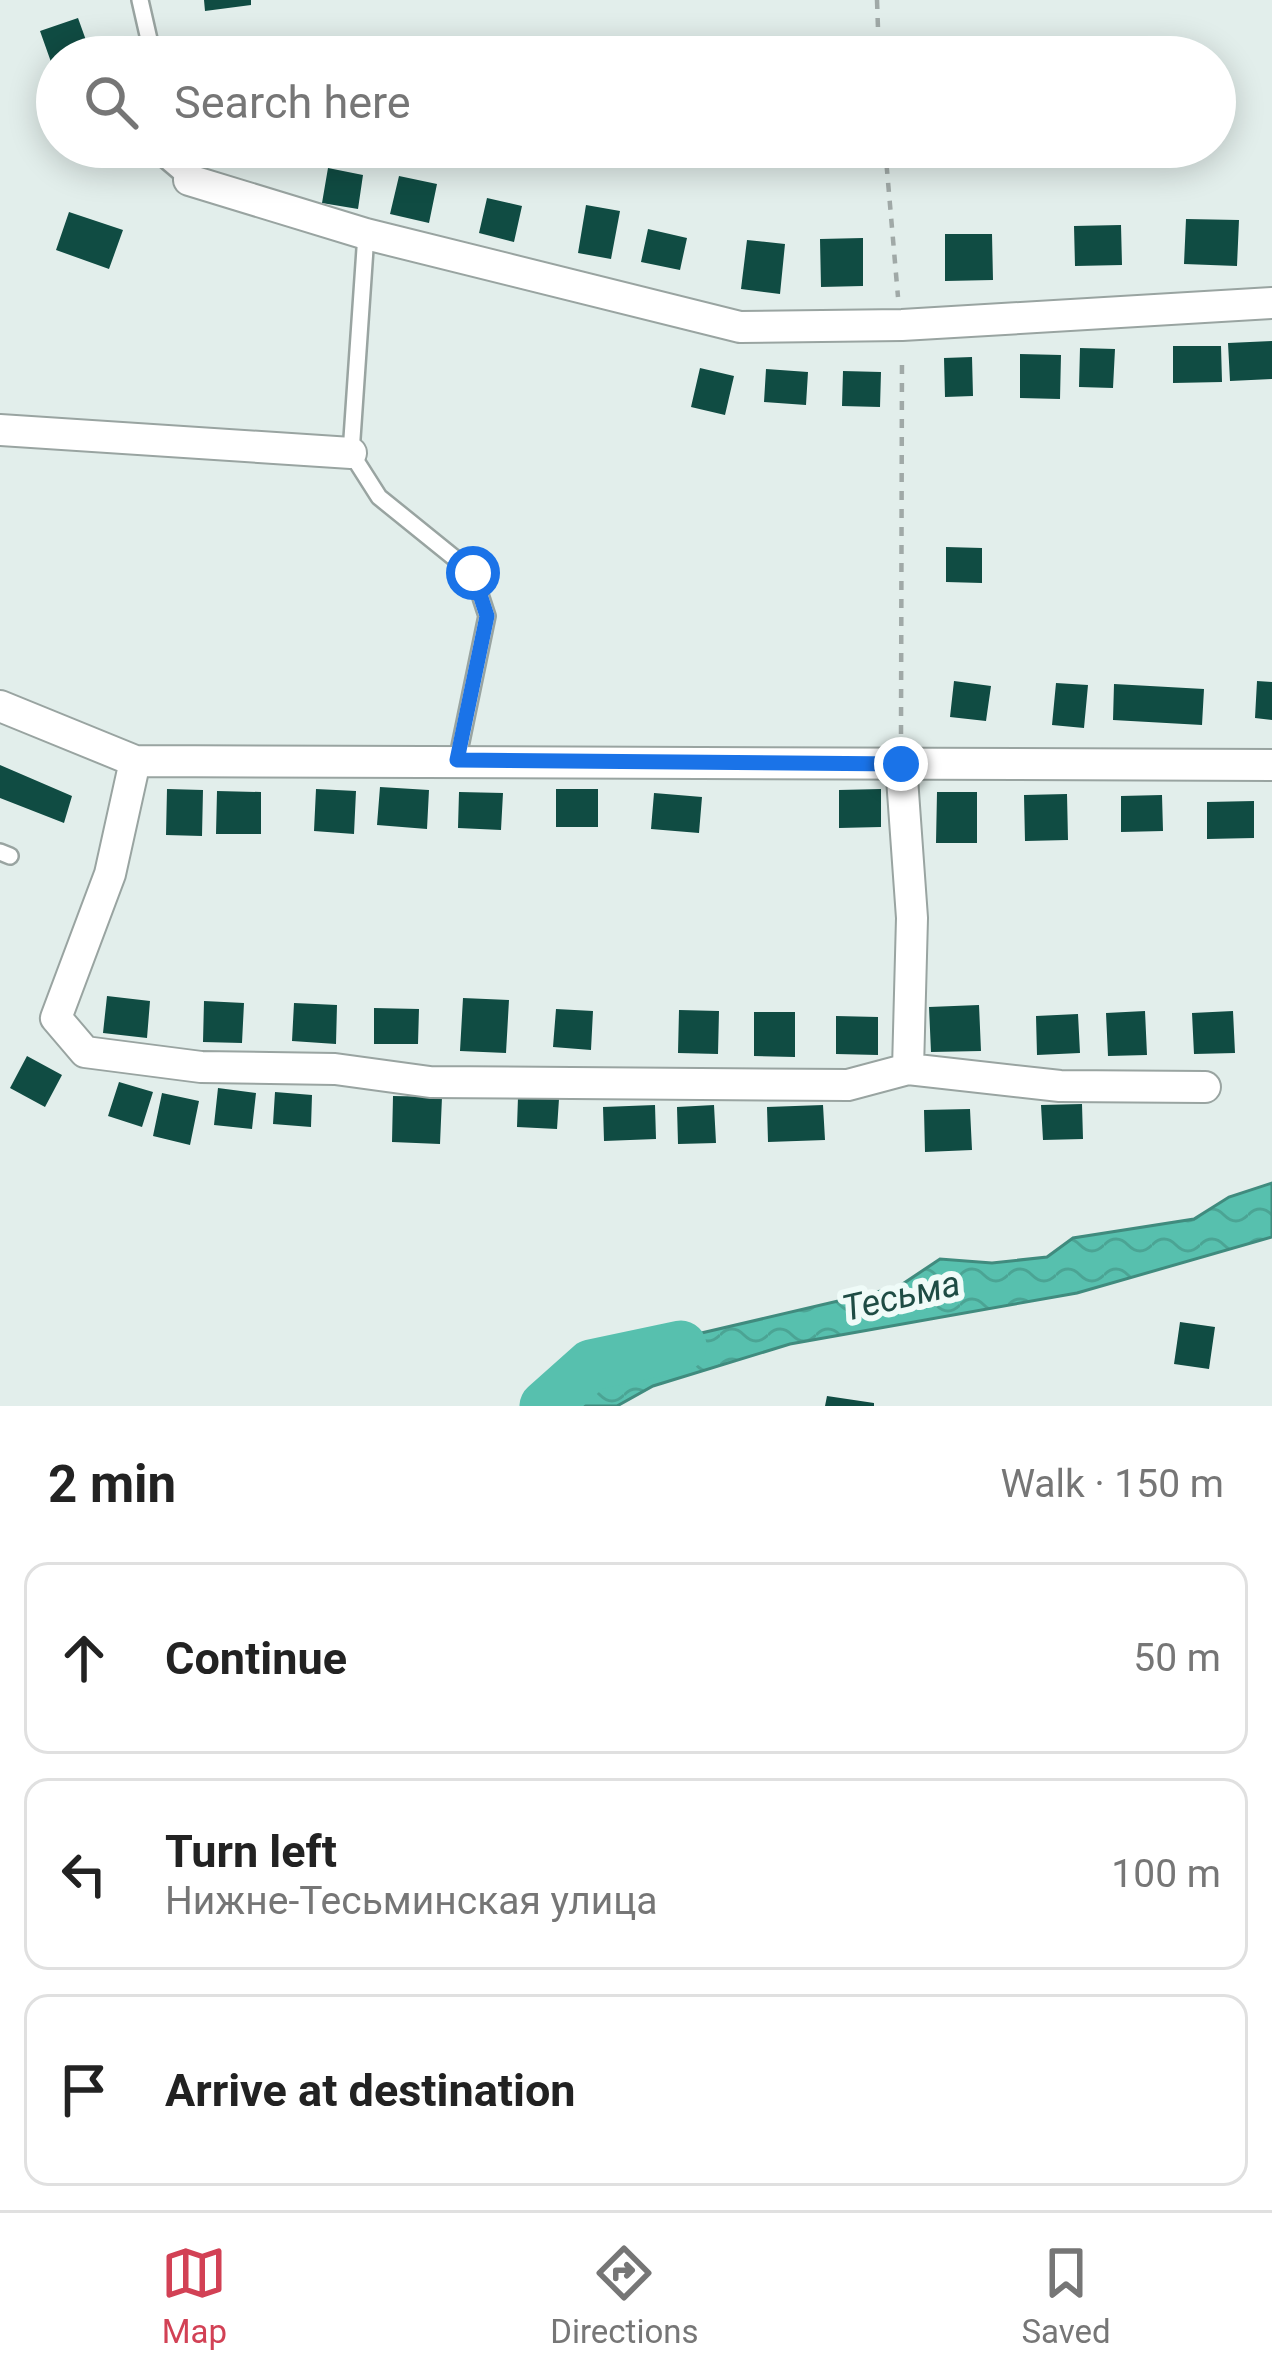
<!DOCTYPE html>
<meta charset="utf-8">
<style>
:root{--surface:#fff;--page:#f2f2f2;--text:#222;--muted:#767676;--line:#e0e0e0;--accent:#d24155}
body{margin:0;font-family:Roboto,sans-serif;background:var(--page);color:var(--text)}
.stop{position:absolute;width:36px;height:36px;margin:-27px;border:9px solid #1a73e8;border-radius:50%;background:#fff}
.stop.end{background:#1a73e8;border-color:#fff;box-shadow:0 3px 12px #0008}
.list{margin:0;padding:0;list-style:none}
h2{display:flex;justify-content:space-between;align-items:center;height:156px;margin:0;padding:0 48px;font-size:51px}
h2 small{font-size:39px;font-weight:400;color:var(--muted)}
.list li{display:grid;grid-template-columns:78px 1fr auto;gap:36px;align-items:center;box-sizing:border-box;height:192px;margin:0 24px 24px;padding:0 24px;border:3px solid var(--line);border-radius:24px}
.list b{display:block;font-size:45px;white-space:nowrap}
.list p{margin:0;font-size:39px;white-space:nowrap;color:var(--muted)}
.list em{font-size:39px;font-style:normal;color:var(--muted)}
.icon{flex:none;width:66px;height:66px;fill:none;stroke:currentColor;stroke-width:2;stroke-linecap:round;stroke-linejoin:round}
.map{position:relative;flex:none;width:1272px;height:1406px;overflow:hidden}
.search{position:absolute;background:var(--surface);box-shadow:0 6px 30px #0003;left:36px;right:36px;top:36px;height:132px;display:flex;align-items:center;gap:30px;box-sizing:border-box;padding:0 42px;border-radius:66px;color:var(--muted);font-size:45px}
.sheet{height:804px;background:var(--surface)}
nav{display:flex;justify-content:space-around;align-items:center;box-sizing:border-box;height:168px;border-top:3px solid var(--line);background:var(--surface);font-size:33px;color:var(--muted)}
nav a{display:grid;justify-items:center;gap:6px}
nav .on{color:var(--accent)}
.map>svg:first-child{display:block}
.water{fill:url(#water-waves);stroke:#408b7e;stroke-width:3}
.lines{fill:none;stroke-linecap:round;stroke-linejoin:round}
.river{stroke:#57c0ae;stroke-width:51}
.building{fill:#104c43}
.service-casing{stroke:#99a4a1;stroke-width:20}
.minor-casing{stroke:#99a4a1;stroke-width:34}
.path{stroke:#a0a9a7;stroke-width:4.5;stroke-dasharray:9 9;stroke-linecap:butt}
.service{stroke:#fff;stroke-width:15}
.minor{stroke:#fff;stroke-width:30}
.route{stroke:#1a73e8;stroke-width:15}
.labels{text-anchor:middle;stroke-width:12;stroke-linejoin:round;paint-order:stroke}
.water-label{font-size:36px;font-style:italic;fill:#1e4c44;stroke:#effbf8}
</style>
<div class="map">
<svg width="1272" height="1406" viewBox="0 0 1272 1406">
<defs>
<pattern id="water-waves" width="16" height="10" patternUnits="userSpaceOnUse" patternTransform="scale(3)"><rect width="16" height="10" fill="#57c0ae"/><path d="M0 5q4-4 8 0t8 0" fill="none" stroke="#4ba494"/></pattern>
</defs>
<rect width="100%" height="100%" fill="#e2eeeb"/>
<path class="water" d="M1272,1183V1237L1077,1293L790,1344L653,1386L617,1406H543L602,1364L650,1345L898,1287L940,1259L992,1263L1047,1257L1073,1238L1194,1219L1229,1197Z"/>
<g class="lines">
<path class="river" d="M545,1406L591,1365L681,1346"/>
</g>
<path class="building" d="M204,0H251V5L205,11Z
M78,18L92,57H57L56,76L40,31Z
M328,168L363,175L358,209L322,203Z
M399,176L437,184L429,223L390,214Z
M487,198L522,206L514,242L479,233Z
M586,205L620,211L611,259L578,253Z
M69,212L123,230L109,269L56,250Z
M1186,219L1239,220L1237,266L1184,264Z
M1121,225L1122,265L1075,266L1074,226Z
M648,229L687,238L680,270L641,262Z
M945,234H992L993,280L945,281Z
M863,238V286L821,287L820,239Z
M747,240L785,244L780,294L741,289Z
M1272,341V379L1230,381L1228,343Z
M1173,346H1221L1222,382L1173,383Z
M1080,348L1115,349L1113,388L1079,387Z
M1020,354L1061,355L1060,399L1020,398Z
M972,357L973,396L945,397L944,358Z
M700,368L734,376L725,415L691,407Z
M766,369L808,372L806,405L764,402Z
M843,371L881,372L880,407L842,406Z
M946,547L982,548V583L946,582Z
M954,681L991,686L986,721L950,717Z
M1257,681L1272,682V720L1255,718Z
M1056,683L1088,685L1084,728L1052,725Z
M1114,684L1204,689L1202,725L1113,720Z
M0,765L72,796L64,823L0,798Z
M380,787L429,790L427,829L377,825Z
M167,789L203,790L202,836L166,835Z
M316,789L356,791L354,834L314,831Z
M556,789H598V827H556Z
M881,789V827L839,828V790Z
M217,791L261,792V834H216Z
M459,792L503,793L501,830L458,828Z
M937,792H977V843H936Z
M654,793L702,797L699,833L651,829Z
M1067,794L1068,840L1025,841L1024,795Z
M1162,795L1163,831L1121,832V796Z
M1254,801V838L1207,839V802Z
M107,996L150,1001L147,1038L103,1033Z
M463,998L509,1000L506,1053L460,1051Z
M204,1001L244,1003L242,1043L203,1042Z
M294,1003L337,1005L336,1044L292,1041Z
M979,1005L981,1051L931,1052L929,1007Z
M374,1008L419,1009L418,1044H374Z
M556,1009L593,1011L591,1050L553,1047Z
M679,1010L719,1011L718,1054L678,1053Z
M1145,1011L1147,1055L1108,1056L1106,1013Z
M1233,1011L1235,1053L1194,1054L1192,1013Z
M754,1012H795V1057L754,1056Z
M1078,1014L1080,1053L1037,1055L1036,1016Z
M836,1016L878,1017V1055L836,1054Z
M27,1056L62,1075L45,1107L10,1088Z
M119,1082L153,1092L142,1127L108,1116Z
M218,1088L256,1093L252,1129L214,1125Z
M275,1092L312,1095L311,1127L273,1124Z
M162,1093L199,1101L190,1145L153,1136Z
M393,1096L442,1097L440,1144L392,1142Z
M518,1097L559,1099L557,1129L517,1127Z
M1082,1104L1083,1139L1043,1140L1041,1105Z
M655,1105L656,1139L604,1141L603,1107Z
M714,1105L716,1143L678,1144L677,1107Z
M823,1105L825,1140L768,1142L767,1107Z
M970,1109L972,1150L925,1152L924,1110Z
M1180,1322L1215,1327L1209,1369L1174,1364Z
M827,1396L874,1403V1406H825Z"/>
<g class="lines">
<g class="service-casing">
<path id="service" d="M140,0L153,57
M150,147L189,180
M366,234L351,453L379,497L473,573L487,616L457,761
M0,852L10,856"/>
</g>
<g class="minor-casing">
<path id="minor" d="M189,180L366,234L740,327L902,325L1272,303
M0,430L351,453
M0,706L135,761L1272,765
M135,761L110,874L56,1018L85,1052L201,1067L335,1069L430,1082L848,1085L908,1069L1060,1086L1205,1087
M901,764L912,918L908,1069"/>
</g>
<path class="path" d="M877,0L879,57
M885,147L898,297
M901,734L902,356"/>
<use href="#service" class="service"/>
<use href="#minor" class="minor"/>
</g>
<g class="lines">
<path class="route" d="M473,573L487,616L457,760L901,764"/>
</g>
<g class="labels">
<g class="water-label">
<text transform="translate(901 1295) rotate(-13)" y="13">Тесьма</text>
</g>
</g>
</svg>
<div class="stop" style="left:473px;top:573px"></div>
<div class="stop end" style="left:901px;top:764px"></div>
<div class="search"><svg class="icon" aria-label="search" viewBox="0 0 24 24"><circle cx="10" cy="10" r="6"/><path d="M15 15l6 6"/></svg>Search here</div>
</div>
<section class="sheet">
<h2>2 min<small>Walk · 150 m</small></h2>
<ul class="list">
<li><svg class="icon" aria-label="ahead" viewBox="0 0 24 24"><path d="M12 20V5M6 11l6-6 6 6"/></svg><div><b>Continue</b></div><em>50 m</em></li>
<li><svg class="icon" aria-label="left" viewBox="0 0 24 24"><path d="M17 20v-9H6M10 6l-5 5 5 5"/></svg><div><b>Turn left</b><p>Нижне-Тесьминская улица</p></div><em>100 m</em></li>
<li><svg class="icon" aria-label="arrive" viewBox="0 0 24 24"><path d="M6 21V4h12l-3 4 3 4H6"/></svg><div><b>Arrive at destination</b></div></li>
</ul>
</section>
<nav>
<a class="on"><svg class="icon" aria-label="map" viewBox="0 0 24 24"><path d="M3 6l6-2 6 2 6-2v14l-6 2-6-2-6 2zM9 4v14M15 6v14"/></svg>Map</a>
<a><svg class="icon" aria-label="directions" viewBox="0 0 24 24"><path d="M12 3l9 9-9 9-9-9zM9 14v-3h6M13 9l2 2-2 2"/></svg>Directions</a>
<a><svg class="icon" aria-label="saved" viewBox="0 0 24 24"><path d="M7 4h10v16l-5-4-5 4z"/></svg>Saved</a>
</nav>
